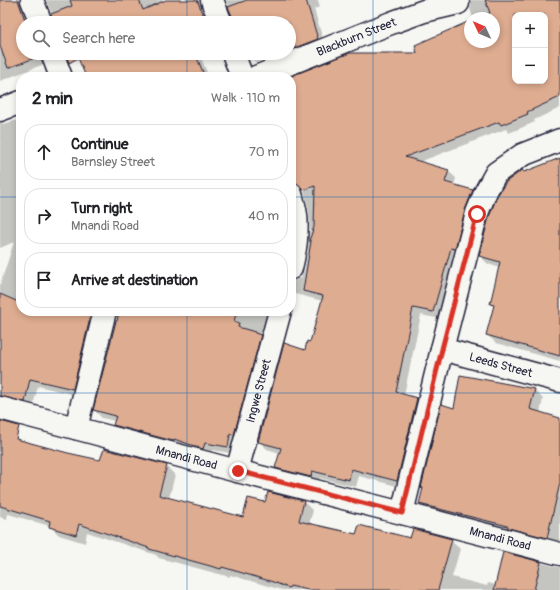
<!DOCTYPE html>
<meta charset="utf-8">
<style>
:root{--surface:#fff;--page:#f2f2f2;--text:#202124;--muted:#757577;--line:#e0e0e0}
body{margin:0;font-family:Pangolin,sans-serif;background:var(--page);color:var(--text)}
.controls{position:absolute;right:12px;top:12px;display:grid;overflow:hidden;border-radius:8px;box-shadow:0 2px 6px #0003}
.controls button{width:36px;height:36px;display:grid;place-items:center;padding:0;border:0;border-bottom:1px solid var(--line);background:var(--surface);color:var(--text);font:20px sans-serif}
.compass{position:absolute;left:464px;top:12px;width:36px;height:36px;border-radius:50%;background:var(--surface);box-shadow:0 2px 6px #0003;rotate:314deg}
.stop{position:absolute;width:12px;height:12px;margin:-9px;border:3px solid #d93025;border-radius:50%;background:#fff}
.stop.end{background:#d93025;border-color:#fff;box-shadow:0 1px 4px #0008}
.list{margin:0;padding:0;list-style:none}
h2{display:flex;justify-content:space-between;align-items:center;height:52px;margin:0;padding:0 16px;font-size:17px}
h2 small{font-size:13px;font-weight:400;color:var(--muted)}
.list li{display:grid;grid-template-columns:26px 1fr auto;gap:12px;align-items:center;box-sizing:border-box;height:56px;margin:0 8px 8px;padding:0 8px;border:1px solid var(--line);border-radius:16px}
.list b{display:block;font-size:15px;white-space:nowrap}
.list p{margin:0;font-size:13px;white-space:nowrap;color:var(--muted)}
.list em{font-size:13px;font-style:normal;color:var(--muted)}
.icon{flex:none;width:22px;height:22px;fill:none;stroke:currentColor;stroke-width:2;stroke-linecap:round;stroke-linejoin:round}
.map{position:relative;flex:none;width:560px;height:590px;overflow:hidden}
.search{position:absolute;background:var(--surface);box-shadow:0 2px 6px #0003;left:16px;top:16px;width:280px;height:44px;display:flex;align-items:center;gap:10px;box-sizing:border-box;padding:0 14px;border-radius:22px;color:var(--muted);font-size:15px}
.panel{position:absolute;background:var(--surface);box-shadow:0 2px 6px #0003;left:16px;top:72px;width:280px;height:244px;border-radius:16px}
.map>svg:first-child{display:block}
.shadow{fill:#0003;fill-rule:evenodd}
.building{fill:#deac90;stroke:#22223b;fill-rule:evenodd}
.lines{fill:none;stroke-linecap:round;stroke-linejoin:round}
.street-casing{stroke:#22223b;stroke-width:25}
.street{stroke:#f6f6f2;stroke-width:22}
.route{stroke:#d93025;stroke-width:5}
.grid{fill:none;stroke:#1f6fb2;stroke-width:1;stroke-opacity:0.55}
.labels{text-anchor:middle;stroke-width:3;stroke-linejoin:round;paint-order:stroke}
.street-label{font-size:12px;fill:#22223b;stroke:#f6f6f2}
</style>
<div class="map">
<svg width="560" height="590" viewBox="0 0 560 590">
<rect width="100%" height="100%" fill="#f6f6f2"/>
<filter id="ink" filterUnits="userSpaceOnUse"><feTurbulence type="fractalNoise" baseFrequency=".025" numOctaves="2"/><feDisplacementMap in="SourceGraphic" scale="8" xChannelSelector="R" yChannelSelector="G"/><feConvolveMatrix kernelMatrix="1 2 1 2 8 2 1 2 1" color-interpolation-filters="sRGB"/></filter>
<g filter="url(#ink)">
<path class="shadow" d="M0,0H30L32,23H23V53H50L47,63L0,81Z
M46,0H210L212,23H54V19Z
M226,0H318L320,7L314,9L325,46L291,60L284,53H289V23H234V18Z
M471,0H560V108L534,120L535,122L509,133L506,129L419,162L448,171L456,178L454,186L472,191L480,199L441,319L421,315L404,395L417,398L424,406L404,488L359,476L356,487L320,478L318,484L284,475L276,467L280,453L267,449L259,441L305,351L311,343L323,301L291,293V281H294L301,278L304,271L308,251L310,229L309,213L304,190L303,189H295L291,192V93L338,84L429,47L470,33V42H494V18H473L470,9L471,6ZM515,15H545V81H515Z
M86,53H199L209,77H96Z
M247,53H280L256,62Z
M21,119V311H103L80,396L38,386L33,406L8,399L5,396L0,395V285L14,242L0,248V123H2L3,124Z
M560,159V361L496,343L487,335L495,307L491,304L500,268L488,264L480,256L524,173Z
M118,311H274L236,454L212,450L210,456L122,432L114,425L115,421L102,418L94,410L118,314Z
M534,390L543,399L540,413L560,419V547L428,513L420,504L423,489L422,488L455,409Z
M0,453L166,466L175,475L169,498L244,518L266,503L269,493L304,502L313,511L309,524L357,535L411,539L451,540L460,549L452,577L487,586L488,583L496,585L503,553L557,567H560V590H282L230,575V577L159,558L156,555L87,532L85,543L59,535L50,526L8,514L7,519L0,517Z"/>
<path class="building" d="M0,0H18L26,23H23V53H40V56L8,68L0,46Z
M70,0H139L143,10L166,0H197L207,23H53L51,14L72,6Z
M247,0H306L318,39L289,50V23H233V18L228,7Z
M485,0H560V97L527,112L528,114L501,125L499,122L405,157L449,170L445,182L473,190L465,210L455,249L451,248L433,312L413,308L396,392L417,398L397,481L351,469L349,480L312,471L311,477L275,468L281,448L258,442L284,343L305,350L307,341L310,342L323,296L303,291L311,241H309L314,227L315,186L303,190L299,185L291,180V76L350,53H417L415,45L470,21V42H494V18H477L490,13ZM515,15H545V81H515Z
M65,53H195L205,77H86L78,58L69,63Z
M560,158V356L486,335L494,305L490,304L500,262L479,256L489,217L497,196L506,182L522,170L524,172Z
M0,294L21,303V311H82L91,314L73,389L30,379L25,402L0,396Z
M119,311H237L234,321L239,323L238,327L255,332V333L261,335L234,435L230,434L228,447L205,443L203,449L174,439L173,441L113,425L116,416L93,410L116,321H117Z
M460,375L535,389L530,409L560,418V483L547,538L508,528V526L419,504L423,488H421L441,404L454,408Z
M0,421L19,426L16,439L68,453L100,460L104,449L167,465L159,495L243,517L248,498L265,502L268,492L304,501L299,521L356,534L359,525L410,538L413,529L452,539L438,590H308L290,586L289,588L273,582L222,567L221,569L149,549V548L79,524L76,535L49,527L50,521L0,506Z
M503,552L541,562L534,590H494Z"/>
<g class="lines">
<g class="street-casing">
<g id="street">
<path d="M32,0L41,23"/>
<path d="M212,0L221,23"/>
<path d="M52,53L61,77"/>
<path d="M233,53L242,77"/>
<path id="s1" d="M256,77L391,23L424,11L458,3"/>
<path d="M0,110L21,102"/>
<path d="M291,194C293,201 295,208 296,215C298,233 295,252 291,268"/>
<path id="s2" d="M442,349L560,381"/>
<path id="s3" d="M0,408L237,471L402,513L560,554"/>
<path d="M76,428L105,311"/>
<path id="s4" d="M237,471L280,311"/>
<path d="M402,513L442,349L477,213L486,191L496,173L522,155L560,140"/>
</g>
</g>
<use href="#street" class="street"/>
</g>
</g>
<g class="lines" filter="url(#ink)">
<path class="route" d="M238,471L402,513L442,349L477,214"/>
</g>
<path class="grid" d="M187,0V23M373,0V590M187,53V77M0,197H21M291,197H560M187,311V590M0,393H560"/>
<g class="labels">
<g class="street-label">
<text dy="4" stroke="none"><textPath href="#s1" startOffset="108">Blackburn Street</textPath></text>
<text dy="4" stroke="none"><textPath href="#s2" startOffset="61">Leeds Street</textPath></text>
<text dy="4" stroke="none"><textPath href="#s4" startOffset="83">Ingwe Street</textPath></text>
<text dy="4" stroke="none"><textPath href="#s3" startOffset="193">Mnandi Road</textPath></text>
<text dy="4" stroke="none"><textPath href="#s3" startOffset="517">Mnandi Road</textPath></text>
</g>
</g>
</svg>
<div class="controls">
<button>+</button>
<button>−</button>
</div>
<svg class="compass" viewBox="-18 -18 36 36"><path d="M0-13l5 13h-10z" fill="#e53935"/><path d="M0 13l5-13h-10z" fill="#757577"/></svg>
<div class="stop" style="left:477px;top:214px"></div>
<div class="stop end" style="left:238px;top:471px"></div>
<div class="search"><svg class="icon" aria-label="search" viewBox="0 0 24 24"><circle cx="10" cy="10" r="6"/><path d="M15 15l6 6"/></svg>Search here</div>
<section class="panel">
<h2>2 min<small>Walk · 110 m</small></h2>
<ul class="list">
<li><svg class="icon" aria-label="ahead" viewBox="0 0 24 24"><path d="M12 20V5M6 11l6-6 6 6"/></svg><div><b>Continue</b><p>Barnsley Street</p></div><em>70 m</em></li>
<li><svg class="icon" aria-label="right" viewBox="0 0 24 24"><path d="M7 20v-9h11M14 6l5 5-5 5"/></svg><div><b>Turn right</b><p>Mnandi Road</p></div><em>40 m</em></li>
<li><svg class="icon" aria-label="arrive" viewBox="0 0 24 24"><path d="M6 21V4h12l-3 4 3 4H6"/></svg><div><b>Arrive at destination</b></div></li>
</ul>
</section>
</div>
